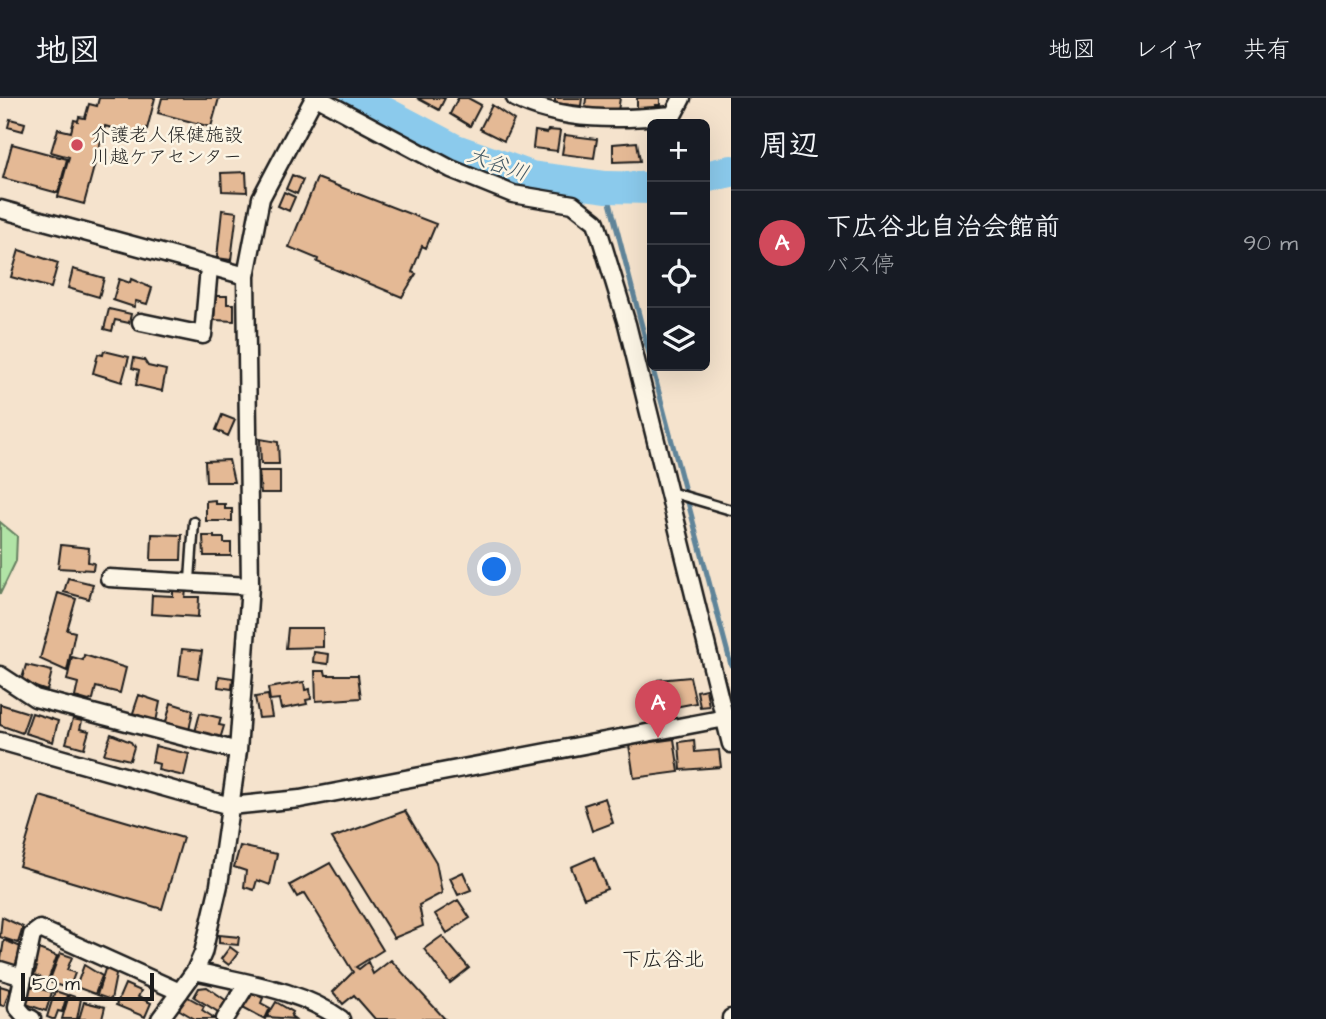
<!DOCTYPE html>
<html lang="ja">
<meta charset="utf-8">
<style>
:root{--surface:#171b24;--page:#242831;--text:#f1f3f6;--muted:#9ea1a6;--line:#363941;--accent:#d1495b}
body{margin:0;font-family:"Architects Daughter","Klee One",sans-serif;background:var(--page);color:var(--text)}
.controls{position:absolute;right:21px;top:21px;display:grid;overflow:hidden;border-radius:10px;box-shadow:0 7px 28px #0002}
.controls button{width:63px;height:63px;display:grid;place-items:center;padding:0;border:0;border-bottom:2px solid var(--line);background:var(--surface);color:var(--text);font:35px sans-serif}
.scale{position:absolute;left:21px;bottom:18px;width:133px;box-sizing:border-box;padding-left:7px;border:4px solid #1c1c1c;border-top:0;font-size:19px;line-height:24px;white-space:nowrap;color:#1c1c1c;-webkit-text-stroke:5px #fcf5e5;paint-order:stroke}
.you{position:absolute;left:495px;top:472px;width:24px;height:24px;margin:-18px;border:5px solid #fff;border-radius:50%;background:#1a73e8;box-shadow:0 0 0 10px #1a73e833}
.badge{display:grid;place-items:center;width:46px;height:46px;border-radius:50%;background:var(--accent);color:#fff;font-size:23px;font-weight:700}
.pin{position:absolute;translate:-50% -58px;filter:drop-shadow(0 2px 4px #0008)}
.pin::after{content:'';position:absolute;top:37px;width:24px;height:21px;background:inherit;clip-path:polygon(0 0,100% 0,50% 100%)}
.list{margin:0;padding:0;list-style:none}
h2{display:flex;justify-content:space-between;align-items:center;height:91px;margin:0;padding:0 28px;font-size:30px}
h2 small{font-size:23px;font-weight:400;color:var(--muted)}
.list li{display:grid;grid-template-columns:46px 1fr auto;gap:21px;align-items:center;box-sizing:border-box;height:105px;padding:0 28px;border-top:2px solid var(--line)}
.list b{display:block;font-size:26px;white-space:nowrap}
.list p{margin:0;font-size:23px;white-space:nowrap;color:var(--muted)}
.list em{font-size:23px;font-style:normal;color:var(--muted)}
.icon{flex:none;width:38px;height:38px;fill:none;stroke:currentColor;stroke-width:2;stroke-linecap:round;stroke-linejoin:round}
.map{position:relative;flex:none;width:731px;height:921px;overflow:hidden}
header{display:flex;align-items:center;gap:42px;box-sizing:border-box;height:98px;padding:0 35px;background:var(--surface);border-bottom:2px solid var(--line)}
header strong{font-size:33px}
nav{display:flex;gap:38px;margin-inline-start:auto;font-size:24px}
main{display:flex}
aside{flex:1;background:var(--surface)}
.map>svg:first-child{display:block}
.green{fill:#b1e4a6;stroke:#668061;stroke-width:2}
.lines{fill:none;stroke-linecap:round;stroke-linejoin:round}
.stream{stroke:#5f8499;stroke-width:5}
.river{stroke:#8bcaec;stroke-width:32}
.building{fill:#e4b995;stroke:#1c1c1c;stroke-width:2}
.lane-casing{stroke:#1c1c1c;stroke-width:13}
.street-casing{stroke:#1c1c1c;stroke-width:21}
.lane{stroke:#fcf5e5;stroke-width:8}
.street{stroke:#fcf5e5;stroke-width:16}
.poi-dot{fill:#d1495b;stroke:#fcf5e5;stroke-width:2.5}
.labels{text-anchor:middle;stroke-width:5;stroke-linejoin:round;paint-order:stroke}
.poi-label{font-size:19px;fill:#1c1c1c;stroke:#fcf5e5;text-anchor:start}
.water-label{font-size:21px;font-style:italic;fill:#435965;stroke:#fcf5e5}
.neighbourhood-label{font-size:21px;fill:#1c1c1c;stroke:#fcf5e5}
</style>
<header>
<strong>地図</strong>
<nav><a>地図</a><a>レイヤ</a><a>共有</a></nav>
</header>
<main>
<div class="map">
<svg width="731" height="921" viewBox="0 0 731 921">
<rect width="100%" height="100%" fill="#f5e3cd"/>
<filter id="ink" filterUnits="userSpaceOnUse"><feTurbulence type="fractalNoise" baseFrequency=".0143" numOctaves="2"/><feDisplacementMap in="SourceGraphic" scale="14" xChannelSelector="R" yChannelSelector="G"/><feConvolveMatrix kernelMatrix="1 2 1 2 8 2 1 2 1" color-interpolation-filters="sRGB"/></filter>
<g filter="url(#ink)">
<path class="green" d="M0,424L17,438L16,463L0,496Z"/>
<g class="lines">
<path class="stream" d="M606,89L652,267
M652,268L731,567"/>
<path class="river" d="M357,0L453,51L531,79L606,89L652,90
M705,79L731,73"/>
</g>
<path class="building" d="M99,0H155L145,39L105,28L84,106L58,99L69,59L51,54L58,31L71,34L74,22L78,23L79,19L85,20L89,6L97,8Z
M162,0H219L211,29L158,15Z
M417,0H445L439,12Z
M458,0H468L481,7L470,28L450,16Z
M555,0H582L581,8L555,5Z
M586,0H620L618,13L585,10Z
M637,0H660V7H656L657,11H637Z
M492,7L514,22L504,43L480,31Z
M10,21L25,25L23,33L8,29Z
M548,32L560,33L557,53L533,50L535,33L547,35Z
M565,37L597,41L594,60L562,56Z
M637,44L640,63L613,64V46Z
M12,46L67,61L58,95L3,80Z
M246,74L247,94L222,93L221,75Z
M292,77L303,82L297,96L286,91Z
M317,80L436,126L426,150L422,148L412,174L416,176L402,199L317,164L318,161L289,149Z
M284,94L295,99L289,113L278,108Z
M222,112L237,114L231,162L217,160Z
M19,152L58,165L51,190L11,179Z
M73,171L104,180L99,199L68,190Z
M119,181L130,185L131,181L152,190L147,206L136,203L134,209L113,202Z
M216,198H227V206H234V223L214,222Z
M109,211L131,216L129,225L115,222L112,233L104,231Z
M104,253L129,259L122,284L93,275L98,256L103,257Z
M134,260L144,262L148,268L166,272L162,293L136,287L139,272L132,270Z
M222,317L235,322L228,338L216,332Z
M260,341L278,344L279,366H261Z
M229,362L234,384H206L205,363Z
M259,373H280V395H261Z
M215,402V406H225V411H232V423H206V403Z
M152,436L182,437L181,462H151Z
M203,438H214V440H224V445H231V458H204Z
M61,447L89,450L88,464L94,465L93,472L58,470Z
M68,480L93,486L89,501L64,494Z
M173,492L186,493L185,499H199L198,519L151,516L152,497L173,498Z
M58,495L76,501L67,532L75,534L67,573L40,561Z
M288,530H323V549L286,550Z
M182,551L202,553L198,580L179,577Z
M314,554L329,556L328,566L313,564Z
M84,557L126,570L120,595L96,589L93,601L89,603L75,599L78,585L67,582L72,559L83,562Z
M26,567L52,573L47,593L21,584Z
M315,573H325L326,577H358L361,600L316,603Z
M219,578L233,580L232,591L218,589Z
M690,579L696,605L664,611L658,582Z
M304,584L305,592L310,591L311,601L306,602L307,606L281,611L279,601L270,602L268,590Z
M706,591L709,608L700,609L697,593Z
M139,597L160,604L156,624L133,615Z
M268,597L272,619L259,620L255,599Z
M171,605L193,612L189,633L166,624Z
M0,606L29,615L22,635L0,627Z
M32,615L58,623L53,644L25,635Z
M200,615L221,620L219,627L224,628L220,641L195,634Z
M73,621L82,623L80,631L89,633L84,650L66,645Z
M111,636L131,644L134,649L130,662L104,656Z
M674,641L679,674L634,680L629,647Z
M694,642L695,654L719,652L721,669L681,672L679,644Z
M155,648L189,656L184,678L158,672L159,666L152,664Z
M40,698L183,740L162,811L19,768Z
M605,700L613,725L592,733L584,707Z
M405,713L436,764L442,795L419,807L423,828L394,840L332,740Z
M240,748L277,756L270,787L257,782L254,792L244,789L246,773L234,769Z
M594,759L607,791L584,800L571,769Z
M330,765L383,852L356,869L359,871L368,864L373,876L391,862L445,921H375L354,897L343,906L333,894L353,874L305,795L297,799L290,787Z
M463,774L471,792L458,797L450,780Z
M458,802L470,820L447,835L435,816Z
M2,819L23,829L18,845L0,839Z
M219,837L239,839L238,847L219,845Z
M442,838L469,870L450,885L424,851Z
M4,842L21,849L14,872L0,867Z
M230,849L238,855L229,867L221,861Z
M36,850L57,858L48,882L34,877L37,869L31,867Z
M60,855L72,859L67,872L75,875L69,891L49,884Z
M84,867L102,878L95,896L76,889Z
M106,868L117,872L111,902L97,897Z
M125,886L141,893L138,899L151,905L145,919L116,907Z
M0,888L10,891L4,908L0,907Z
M29,888L52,894L46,913L23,905Z
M207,889L227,903L220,915L194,899L199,890Z
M55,893L67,897L62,914L58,913L55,921H52L47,919Z
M253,895L263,900L261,905L270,910L265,921L239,907L245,897L250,900Z
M69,897L81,901L77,921H62Z
M186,898L204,908L202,912L216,921H195L178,911Z
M84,904L105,909L102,921H79Z
M276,904L293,914L291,918L295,921L267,919Z"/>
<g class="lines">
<g class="lane-casing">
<path id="lane" d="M670,394L731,412
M190,482L194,424"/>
</g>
<g class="street-casing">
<path id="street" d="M318,0L451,71L513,96L573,106L596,124L627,226L731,646
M515,0C563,24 621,22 673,17L682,0
M0,111L246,178
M141,224L203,237L209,170
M109,480L250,488
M0,577L35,600L238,653
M0,643L230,708L300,701L731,619
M0,872L23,879
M195,873C244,885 299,891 341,921
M32,921L25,918L17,909L32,837L40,831L180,894
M160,921L195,873L203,855L219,787L238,653L250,488L246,178L261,100L314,0
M225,921L247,886
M731,921V920"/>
</g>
<use href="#lane" class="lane"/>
<use href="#street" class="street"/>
</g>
</g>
<circle class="poi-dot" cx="77" cy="47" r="7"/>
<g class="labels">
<g class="poi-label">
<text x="91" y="43">介護老人保健施設<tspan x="91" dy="22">川越ケアセンター</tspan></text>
</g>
<g class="water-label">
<text transform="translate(498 66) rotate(19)" y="7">大谷川</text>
</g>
<g class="neighbourhood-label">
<text x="663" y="868">下広谷北</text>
</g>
</g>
</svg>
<div class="controls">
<button>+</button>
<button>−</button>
<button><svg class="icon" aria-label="locate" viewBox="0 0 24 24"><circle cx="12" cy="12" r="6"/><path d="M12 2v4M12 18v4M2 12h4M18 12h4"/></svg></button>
<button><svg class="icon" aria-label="layers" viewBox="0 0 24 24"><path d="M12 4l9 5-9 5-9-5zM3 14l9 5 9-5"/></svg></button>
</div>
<div class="scale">50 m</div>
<div class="you"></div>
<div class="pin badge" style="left:658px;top:640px">A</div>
</div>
<aside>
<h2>周辺<small></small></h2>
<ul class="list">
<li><span class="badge">A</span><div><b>下広谷北自治会館前</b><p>バス停</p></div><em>90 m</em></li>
</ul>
</aside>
</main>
